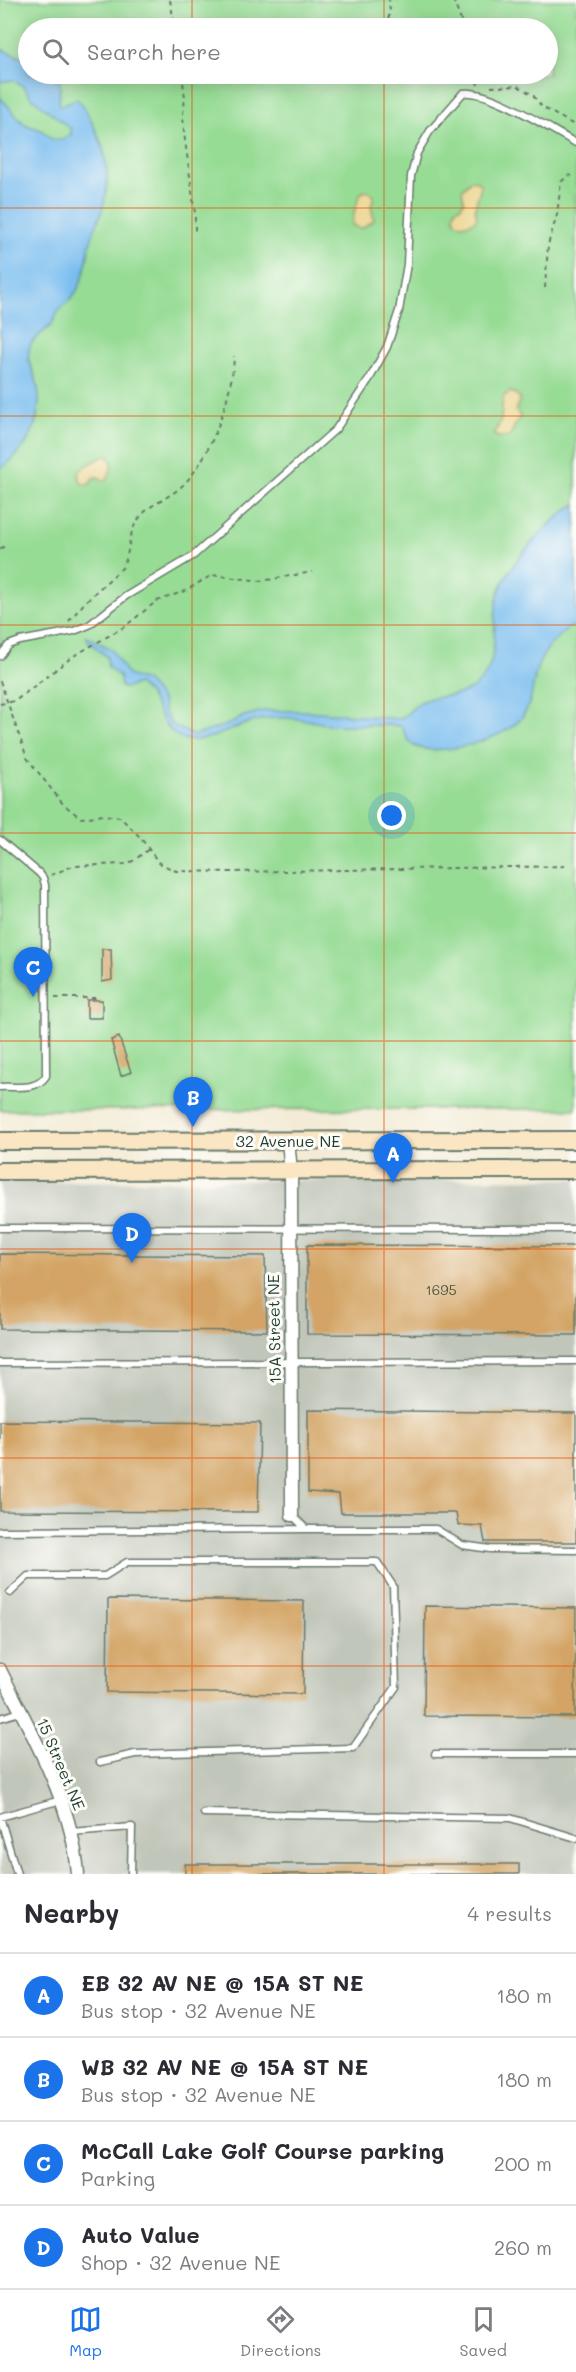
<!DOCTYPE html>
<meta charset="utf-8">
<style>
:root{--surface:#fff;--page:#f7f7f7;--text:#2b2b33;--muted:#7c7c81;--line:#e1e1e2;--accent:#1a73e8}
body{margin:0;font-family:Mali,sans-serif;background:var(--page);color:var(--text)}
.you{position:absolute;left:392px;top:816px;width:21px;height:21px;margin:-15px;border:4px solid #fff;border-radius:50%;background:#1a73e8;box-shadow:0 0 0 9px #1a73e833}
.badge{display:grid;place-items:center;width:39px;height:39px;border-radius:50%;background:var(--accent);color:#fff;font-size:20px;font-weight:700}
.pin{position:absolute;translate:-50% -50px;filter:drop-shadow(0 2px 3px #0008)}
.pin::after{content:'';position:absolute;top:32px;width:21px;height:18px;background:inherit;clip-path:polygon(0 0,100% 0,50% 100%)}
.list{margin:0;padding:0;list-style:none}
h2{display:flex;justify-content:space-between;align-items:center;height:78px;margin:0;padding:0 24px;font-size:26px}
h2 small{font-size:20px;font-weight:400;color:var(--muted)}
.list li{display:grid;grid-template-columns:39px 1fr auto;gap:18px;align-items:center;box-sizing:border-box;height:84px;padding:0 24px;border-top:2px solid var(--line)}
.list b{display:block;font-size:22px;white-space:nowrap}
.list p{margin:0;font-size:20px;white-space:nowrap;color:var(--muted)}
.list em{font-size:20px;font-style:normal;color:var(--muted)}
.icon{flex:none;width:33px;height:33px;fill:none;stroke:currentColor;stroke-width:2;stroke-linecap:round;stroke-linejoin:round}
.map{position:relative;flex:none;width:576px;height:1874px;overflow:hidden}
.search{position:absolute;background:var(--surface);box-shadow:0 3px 15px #0003;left:18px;right:18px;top:18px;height:66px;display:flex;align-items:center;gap:15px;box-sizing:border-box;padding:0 21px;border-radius:33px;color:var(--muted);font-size:22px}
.sheet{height:414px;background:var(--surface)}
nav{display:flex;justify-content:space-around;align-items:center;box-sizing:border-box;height:84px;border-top:2px solid var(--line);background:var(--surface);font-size:16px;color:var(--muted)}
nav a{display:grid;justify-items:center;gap:3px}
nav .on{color:var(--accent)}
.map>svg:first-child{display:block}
.industrial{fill:#c1c6ba}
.green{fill:#97dc95;stroke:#5b8c64;stroke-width:1.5;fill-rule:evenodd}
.sand{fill:#eeda9e;stroke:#868c69;stroke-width:1.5}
.water{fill:#7abef0;stroke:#4c7e92;stroke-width:1.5}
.building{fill:#d3a465}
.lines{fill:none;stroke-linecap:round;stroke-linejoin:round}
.service-casing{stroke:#697a6c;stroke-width:9}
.minor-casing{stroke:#697a6c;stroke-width:15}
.secondary-casing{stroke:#697a6c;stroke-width:20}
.path{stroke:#697a6c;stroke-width:2;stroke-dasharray:4.5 4.5;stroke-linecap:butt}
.service{stroke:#fff;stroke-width:6}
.minor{stroke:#fff;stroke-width:12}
.secondary{stroke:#fbe6c4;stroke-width:16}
.grid{fill:none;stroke:#e8590c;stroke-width:1.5;stroke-opacity:0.55}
.labels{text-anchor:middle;stroke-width:6;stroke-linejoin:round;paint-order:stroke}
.number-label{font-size:14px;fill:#4c5740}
.street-label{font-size:16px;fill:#1f3d34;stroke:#fdfcf7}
</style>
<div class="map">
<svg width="576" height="1874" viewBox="0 0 576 1874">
<rect width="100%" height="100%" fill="#fdfcf7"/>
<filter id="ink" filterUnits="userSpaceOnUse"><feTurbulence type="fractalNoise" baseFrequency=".0167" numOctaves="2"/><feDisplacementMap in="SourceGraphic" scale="12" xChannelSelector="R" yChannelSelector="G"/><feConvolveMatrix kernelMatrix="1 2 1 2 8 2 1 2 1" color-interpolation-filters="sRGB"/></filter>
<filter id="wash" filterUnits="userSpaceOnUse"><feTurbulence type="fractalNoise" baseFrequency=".008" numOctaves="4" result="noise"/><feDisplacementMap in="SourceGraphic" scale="24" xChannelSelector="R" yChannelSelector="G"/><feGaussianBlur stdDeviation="1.35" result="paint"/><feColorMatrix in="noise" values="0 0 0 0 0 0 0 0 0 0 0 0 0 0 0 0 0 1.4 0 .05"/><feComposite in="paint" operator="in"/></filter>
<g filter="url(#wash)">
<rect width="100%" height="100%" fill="#f3ebd5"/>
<path class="industrial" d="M576,1179V1874H0V1182Z"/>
<path class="green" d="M0,0H576V1109L0,1110ZM28,28H548V74H28Z"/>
<path class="sand" d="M471,180L477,181L481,186L475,207L477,218C471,225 466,225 457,223L454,217L455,209L461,206L464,201C461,187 461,191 471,180Z
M369,191L374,196L371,206L374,220L361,229L352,225C353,216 357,199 362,192Z
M510,392L516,394L520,399L516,411L520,416L509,437H497L494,434L501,420L503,397Z
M104,456L109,457L112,462L109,477L105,481L98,477L93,478L90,484L84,485L80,481L79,472L86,466Z"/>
<path class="water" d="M0,49L28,60V74H49L60,82L59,106L76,99L82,104C102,138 114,167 103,207C100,218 94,229 91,241C85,263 87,276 73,297C69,302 64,304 60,309C56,314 55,320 51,325C45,332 36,336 31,344C23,360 36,373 38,388C43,421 27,451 0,469V97L24,124L41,130L53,140H63L71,134V129L31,97L23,86L13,80L0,82Z
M576,504V629L572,626C555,638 542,651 536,672C532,687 532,703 523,716C508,739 437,759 413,745C406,740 405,732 401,726C378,724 355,726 332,725C322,724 314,721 305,720C291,717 272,717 259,720C238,724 203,746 184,739C159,731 158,697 138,684L126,688L121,687L120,677L108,667L107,657L89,642L86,636L111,649L128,675L147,682L162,700L165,714L172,725L194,736L232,723L244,716L264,711H308L400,719C410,713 414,704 425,700C440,695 461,697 474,687C504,666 489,621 499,592C510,562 549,521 576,504Z"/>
<g id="blocks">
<path class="building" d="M102,949H111L112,980L102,982Z
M87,1000H102V1018H87Z
M119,1037L131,1072L121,1076L111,1040Z
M307,1245L576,1246V1335L307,1334Z
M0,1254L265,1256L267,1331L0,1329Z
M308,1410L576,1413V1542H485L482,1526L458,1525L456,1513H341L339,1494L308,1492Z
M0,1421L260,1423L258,1512L0,1511Z
M108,1599L304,1601L303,1694L107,1692Z
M425,1606L576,1608L575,1717L424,1716Z
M185,1864H519V1874H185Z"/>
</g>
</g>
<g filter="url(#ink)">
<use href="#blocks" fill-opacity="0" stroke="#697a6c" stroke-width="1.5"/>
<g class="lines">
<g class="service-casing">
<path id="service" d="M0,656L9,645L20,641L74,631L89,625L126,596L193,556L336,429L370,378L387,347L399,311L407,264L411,176L417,153L430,131L463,93C490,89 551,130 576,143
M0,840L39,873L43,878L45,885L46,1076C36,1091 17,1086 0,1087
M0,1228L576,1229
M0,1363L576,1361
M292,1515L306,1529H436L462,1545L490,1549L576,1550
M0,1531L306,1529
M10,1593L28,1576H105L127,1562H377L393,1586L396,1687L353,1748L135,1754L100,1762
M0,1718L20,1712
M435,1754H576
M204,1813L510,1818L576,1838
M71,1832L132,1827L131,1874
M17,1874L0,1817L61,1800"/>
</g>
<g class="minor-casing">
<path id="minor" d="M288,1142L291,1170L292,1515
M0,1670C32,1735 72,1801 78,1874"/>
</g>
<g class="secondary-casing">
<path id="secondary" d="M0,1141L576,1140
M0,1171L576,1170"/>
</g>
<path class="path" d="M170,0L175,28
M453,0L464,28
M386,28L390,12L389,0
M182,74L185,98L183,114L184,133L195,213V231
M461,74L463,83
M475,74L478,85
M491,87L518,86L533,95L542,107L576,126
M545,288L548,245L557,215L561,182L569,175L576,177
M0,549L5,546
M69,621L87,600L122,568C131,553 127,535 138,520C149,503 167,500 181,487C210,461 233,394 234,356
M0,681L27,758L63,804L81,818L103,815L120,817L140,837L159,863L176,871L231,872L569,866
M0,704L15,701L72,657L124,627L157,601L185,591L212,575L261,581L312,572
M51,875L73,866L125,864L133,861L149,849
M55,998H96"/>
<use href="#service" class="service"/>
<use href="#minor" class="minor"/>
<use href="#secondary" class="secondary"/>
</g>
</g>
<path class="grid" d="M192,0V28M384,0V28M192,74V1874M384,74V1874M0,208H576M0,416H576M0,625H576M0,833H576M0,1041H576M0,1249H576M0,1458H576M0,1666H576"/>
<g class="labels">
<g class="number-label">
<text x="441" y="1295">1695</text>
</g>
<g class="street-label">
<text x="288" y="1147">32 Avenue NE</text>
<text transform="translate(274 1329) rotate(-91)" y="6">15A Street NE</text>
<text transform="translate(61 1764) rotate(67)" y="6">15 Street NE</text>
</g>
</g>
</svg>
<div class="you"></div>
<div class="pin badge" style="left:393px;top:1183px">A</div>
<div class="pin badge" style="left:193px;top:1127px">B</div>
<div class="pin badge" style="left:33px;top:997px">C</div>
<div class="pin badge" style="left:132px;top:1263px">D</div>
<div class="search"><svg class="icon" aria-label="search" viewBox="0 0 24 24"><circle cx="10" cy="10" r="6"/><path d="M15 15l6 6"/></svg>Search here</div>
</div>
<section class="sheet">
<h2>Nearby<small>4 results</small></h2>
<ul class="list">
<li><span class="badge">A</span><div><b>EB 32 AV NE @ 15A ST NE</b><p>Bus stop · 32 Avenue NE</p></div><em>180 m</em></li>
<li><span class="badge">B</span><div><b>WB 32 AV NE @ 15A ST NE</b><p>Bus stop · 32 Avenue NE</p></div><em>180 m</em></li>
<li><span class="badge">C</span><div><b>McCall Lake Golf Course parking</b><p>Parking</p></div><em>200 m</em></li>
<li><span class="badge">D</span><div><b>Auto Value</b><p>Shop · 32 Avenue NE</p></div><em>260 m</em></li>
</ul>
</section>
<nav>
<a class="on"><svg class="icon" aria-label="map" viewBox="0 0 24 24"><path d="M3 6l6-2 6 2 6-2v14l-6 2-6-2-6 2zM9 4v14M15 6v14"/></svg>Map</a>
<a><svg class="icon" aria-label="directions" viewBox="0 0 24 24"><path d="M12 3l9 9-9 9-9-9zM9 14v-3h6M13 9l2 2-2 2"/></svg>Directions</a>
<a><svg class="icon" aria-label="saved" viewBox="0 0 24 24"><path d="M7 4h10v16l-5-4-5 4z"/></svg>Saved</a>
</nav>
